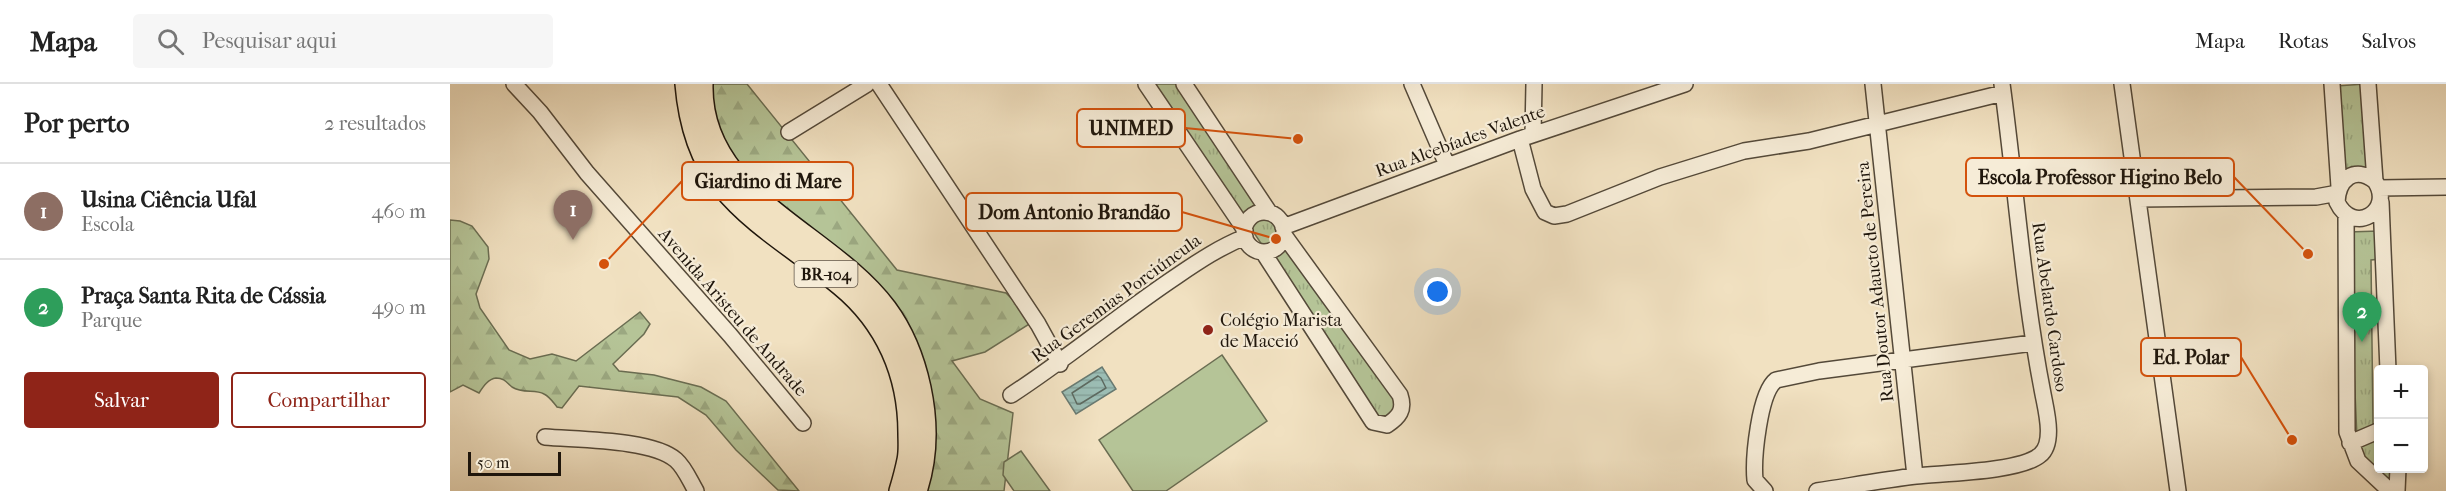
<!DOCTYPE html>
<html lang="pt">
<meta charset="utf-8">
<style>
:root{--surface:#fff;--page:#f6f6f6;--text:#222;--muted:#767676;--line:#e0e0e0;--accent:#8f2418}
body{margin:0;font-family:"IM FELL French Canon",serif;background:var(--page);color:var(--text)}
.controls{position:absolute;right:18px;bottom:18px;display:grid;overflow:hidden;border-radius:6px;box-shadow:0 3px 9px #0003}
.controls button{width:54px;height:54px;display:grid;place-items:center;padding:0;border:0;border-bottom:2px solid var(--line);background:var(--surface);color:var(--text);font:30px sans-serif}
.scale{position:absolute;left:18px;bottom:15px;width:93px;box-sizing:border-box;padding-left:6px;border:3px solid #1f160c;border-top:0;font-size:16px;line-height:21px;white-space:nowrap;color:#1f160c;-webkit-text-stroke:4px #f6ecd7;paint-order:stroke}
.you{position:absolute;left:988px;top:208px;width:21px;height:21px;margin:-15px;border:4px solid #fff;border-radius:50%;background:#1a73e8;box-shadow:0 0 0 9px #1a73e833}
.badge{display:grid;place-items:center;width:39px;height:39px;border-radius:50%;background:var(--accent);color:#fff;font-size:20px;font-weight:700}
.pin{position:absolute;translate:-50% -50px;filter:drop-shadow(0 2px 3px #0008)}
.pin::after{content:'';position:absolute;top:32px;width:21px;height:18px;background:inherit;clip-path:polygon(0 0,100% 0,50% 100%)}
.list{margin:0;padding:0;list-style:none}
h2{display:flex;justify-content:space-between;align-items:center;height:78px;margin:0;padding:0 24px;font-size:26px}
h2 small{font-size:20px;font-weight:400;color:var(--muted)}
.list li{display:grid;grid-template-columns:39px 1fr auto;gap:18px;align-items:center;box-sizing:border-box;height:96px;padding:0 24px;border-top:2px solid var(--line)}
.list b{display:block;font-size:22px;white-space:nowrap}
.list p{margin:0;font-size:20px;white-space:nowrap;color:var(--muted)}
.list em{font-size:20px;font-style:normal;color:var(--muted)}
.actions{display:flex;gap:12px;padding:18px 24px}
.actions a{flex:1;padding:14px 0;border:2px solid var(--accent);border-radius:6px;text-align:center;font-size:21px;color:var(--accent)}
.actions .main{background:var(--accent);color:#fff}
.icon{flex:none;width:33px;height:33px;fill:none;stroke:currentColor;stroke-width:2;stroke-linecap:round;stroke-linejoin:round}
.map{position:relative;flex:none;width:1996px;height:407px;overflow:hidden}
header{display:flex;align-items:center;gap:36px;box-sizing:border-box;height:84px;padding:0 30px;background:var(--surface);border-bottom:2px solid var(--line)}
header strong{font-size:28px}
nav{display:flex;gap:33px;margin-inline-start:auto;font-size:21px}
.search{width:420px;height:54px;background:var(--page);display:flex;align-items:center;gap:15px;box-sizing:border-box;padding:0 21px;border-radius:6px;color:var(--muted);font-size:22px}
main{display:flex}
aside{flex:1;background:var(--surface)}
.map>svg:first-child{display:block}
.forest{fill:url(#forest-firs);stroke:#6a6d52;stroke-width:1.5}
.park{fill:url(#park-tufts);stroke:#6a6d52;stroke-width:1.5}
.pitch{fill:#b5c497;stroke:#6a6d52;stroke-width:1.5}
.water{fill:url(#water-rules);stroke:#697a71;stroke-width:1.5}
.lines{fill:none;stroke-linecap:round;stroke-linejoin:round}
.shore{stroke:#5d6a60;stroke-width:1.5}
.minor-casing{stroke:#544939;stroke-width:18}
.highway-casing{stroke:#1f160c;stroke-width:24}
.minor{stroke:#f6ecd7;stroke-width:15}
.highway{stroke:#f1e1c1;stroke-width:21}
.poi-dot{fill:#8f2418;stroke:#f6ecd7;stroke-width:2}
.labels{text-anchor:middle;stroke-width:4.5;stroke-linejoin:round;paint-order:stroke}
.shield{fill:#f6ecd7;stroke:#605649;stroke-width:1.5}
.shield-label{font-size:16px;font-weight:bold;fill:#1f160c}
.street-label{font-size:18px;fill:#1f160c;stroke:#f6ecd7}
.poi-label{font-size:18px;fill:#1f160c;stroke:#f6ecd7;text-anchor:start}
.leader{fill:none;stroke:#d4520c;stroke-width:2}
.callout-dot{fill:#d4520c;stroke:#f6ecd7;stroke-width:2}
.callout{fill:#f6ecd7;stroke:#d4520c;stroke-width:2}
.callout-label{font-size:20px;text-anchor:middle;font-weight:bold;fill:#1f160c}
</style>
<header>
<strong>Mapa</strong>
<div class="search"><svg class="icon" aria-label="search" viewBox="0 0 24 24"><circle cx="10" cy="10" r="6"/><path d="M15 15l6 6"/></svg>Pesquisar aqui</div>
<nav><a>Mapa</a><a>Rotas</a><a>Salvos</a></nav>
</header>
<main>
<aside>
<h2>Por perto<small>2 resultados</small></h2>
<ul class="list">
<li><span class="badge" style="background:#8d6e63">1</span><div><b>Usina Ciência Ufal</b><p>Escola</p></div><em>460 m</em></li>
<li><span class="badge" style="background:#2e9e5b">2</span><div><b>Praça Santa Rita de Cássia</b><p>Parque</p></div><em>490 m</em></li>
</ul>
<div class="actions"><a class="main">Salvar</a><a>Compartilhar</a></div>
</aside>
<div class="map">
<svg width="1996" height="407" viewBox="0 0 1996 407">
<defs>
<pattern id="forest-firs" width="22" height="20" patternUnits="userSpaceOnUse" patternTransform="scale(1.5)"><rect width="22" height="20" fill="#b5c497"/><path d="M5 1l3.5 6h-7zM16 11l3.5 6h-7z" fill="#9ba881"/></pattern>
<pattern id="park-tufts" width="24" height="20" patternUnits="userSpaceOnUse" patternTransform="scale(1.5)"><rect width="24" height="20" fill="#b5c497"/><path d="M3 7l-1-3M5 7V3M7 7l1-3M15 17l-1-3M17 17v-4M19 17l1-3" fill="none" stroke="#9ba881"/></pattern>
<pattern id="water-rules" width="6" height="5" patternUnits="userSpaceOnUse" patternTransform="scale(1.5)"><rect width="6" height="5" fill="#9bbdb4"/><path d="M0 2.5h6" fill="none" stroke="#85a29a"/></pattern>
</defs>
<rect width="100%" height="100%" fill="#f1e1c1"/>
<filter id="stains"><feTurbulence type="fractalNoise" baseFrequency=".00333" numOctaves="4"/><feColorMatrix values="0 0 0 0 .2 0 0 0 0 .09 0 0 0 0 .02 0 0 0 .5 -.17"/></filter>
<radialGradient id="worn" r=".72"><stop offset=".6" stop-color="#630" stop-opacity="0"/><stop offset="1" stop-color="#630" stop-opacity=".3"/></radialGradient>
<path class="forest" d="M252,0H297L447,186L556,209L584,237L535,268L502,277L530,315L563,329L554,407H466L468,295L269,70Z
M0,136L10,137L22,142L38,163L39,175L26,210L30,224L59,266L80,275L102,270L126,277L190,228L200,240L194,250L163,280L169,287L204,291L251,303L276,317L349,407L328,406L286,366L256,331L228,313L129,302L112,324L107,323C103,318 100,313 94,310C85,305 73,310 62,303C57,299 55,294 46,294C38,295 33,303 29,309L13,301L0,308Z"/>
<path class="park" d="M704,0H737L949,310L943,332H927Z
M1915,0L1920,84L1891,92L1886,2Z
M1929,147L1931,175L1921,176L1923,341L1928,342V384L1940,385L1942,397L1914,377L1907,354L1898,148Z"/>
<path class="pitch" d="M772,271L817,337L716,407H683L649,356Z
M571,367L600,407H564L553,391L554,378Z"/>
<path class="water" d="M652,283L666,305L626,330L612,308Z"/>
<g class="lines">
<path class="shore" d="M648,292L651,294L656,304L630,320H627L622,309Z"/>
<g class="minor-casing">
<path id="minor" d="M64,0L90,28L137,89L280,251L353,339
M429,0L588,240L610,280
M696,0L795,146
M734,0L819,128
M962,0L997,81
M1423,0L1465,392
M1672,0L1728,407
M1882,0L1889,103
M1918,0L1925,97C1945,127 1903,152 1887,118C1888,96 1904,81 1925,97
M339,48L417,0
M1083,50L1084,0
M1070,55L1083,105L1095,128L1104,132L1117,130L1210,93L1294,67L1359,57L1553,9
M1929,104L1996,103
M1688,115L1866,113L1888,109
M1931,118L1938,286
M794 148a20 20 0 1 1 40 0a20 20 0 1 1-40 0Z
M1896,130L1897,348L1908,377L1940,407
M833,143L1070,55L1235,0
M813,168L923,338L937,341C949,333 955,326 950,311L834,151
M561,311C618,274 670,230 727,192C749,177 770,163 795,153
M95,353C127,356 202,355 226,376C235,384 240,397 246,407
M1900,359L1928,347
M1315,407L1305,396C1303,375 1309,309 1326,296L1369,287L1583,259
M1367,407C1400,402 1433,396 1466,392C1494,389 1570,388 1590,371C1605,359 1596,326 1593,310C1573,208 1566,103 1552,0
M1947,407L1948,384"/>
</g>
<g class="highway-casing">
<path id="highway" d="M236,0C239,36 249,73 272,102C304,142 352,168 391,201C436,238 459,290 459,349C459,358 460,367 458,376C456,386 453,397 450,407
M252,0C249,113 379,148 436,225C453,248 464,276 470,304C477,337 477,374 466,407"/>
</g>
<use href="#minor" class="minor"/>
<use href="#highway" class="highway"/>
</g>
<circle class="poi-dot" cx="758" cy="246" r="6"/>
<g class="labels">
<rect class="shield" x="344.5" y="177" width="63" height="26" rx="4.5"/>
<g class="shield-label">
<text x="376" y="196">BR-104</text>
</g>
<g class="street-label">
<text transform="translate(1010 57) rotate(-20)" y="6">Rua Alcebíades Valente</text>
<text transform="translate(1425 198) rotate(-96)" y="6">Rua Doutor Adaucto de Pereira</text>
<text transform="translate(666 214) rotate(-36)" y="6">Rua Geremias Porciúncula</text>
<text transform="translate(1600 223) rotate(82)" y="6">Rua Abelardo Cardoso</text>
<text transform="translate(283 228) rotate(49)" y="6">Avenida Aristeu de Andrade</text>
</g>
<g class="poi-label">
<text x="770" y="242">Colégio Marista<tspan x="770" dy="21">de Maceió</tspan></text>
</g>
</g>
<path class="leader" d="M848 55L735 44M1858 170L1784 93M154 180L232 97M826 155L732 128M1842 356L1791 273"/>
<g class="callout-dot">
<circle cx="848" cy="55" r="6"/>
<circle cx="1858" cy="170" r="6"/>
<circle cx="154" cy="180" r="6"/>
<circle cx="826" cy="155" r="6"/>
<circle cx="1842" cy="356" r="6"/>
</g>
<g class="callout">
<rect x="627" y="25" width="108" height="38" rx="6"/>
<rect x="1516" y="74" width="268" height="38" rx="6"/>
<rect x="232" y="78" width="171" height="38" rx="6"/>
<rect x="516" y="109" width="216" height="38" rx="6"/>
<rect x="1691" y="254" width="100" height="38" rx="6"/>
</g>
<g class="callout-label">
<text x="681" y="51">UNIMED</text>
<text x="1650" y="100">Escola Professor Higino Belo</text>
<text x="318" y="104">Giardino di Mare</text>
<text x="624" y="135">Dom Antonio Brandão</text>
<text x="1741" y="280">Ed. Polar</text>
</g>
<rect width="100%" height="100%" filter="url(#stains)"/>
<rect width="100%" height="100%" fill="url(#worn)"/>
</svg>
<div class="controls">
<button>+</button>
<button>−</button>
</div>
<div class="scale">50 m</div>
<div class="you"></div>
<div class="pin badge" style="left:123px;top:156px;background:#8d6e63">1</div>
<div class="pin badge" style="left:1912px;top:258px;background:#2e9e5b">2</div>
</div>
</main>
